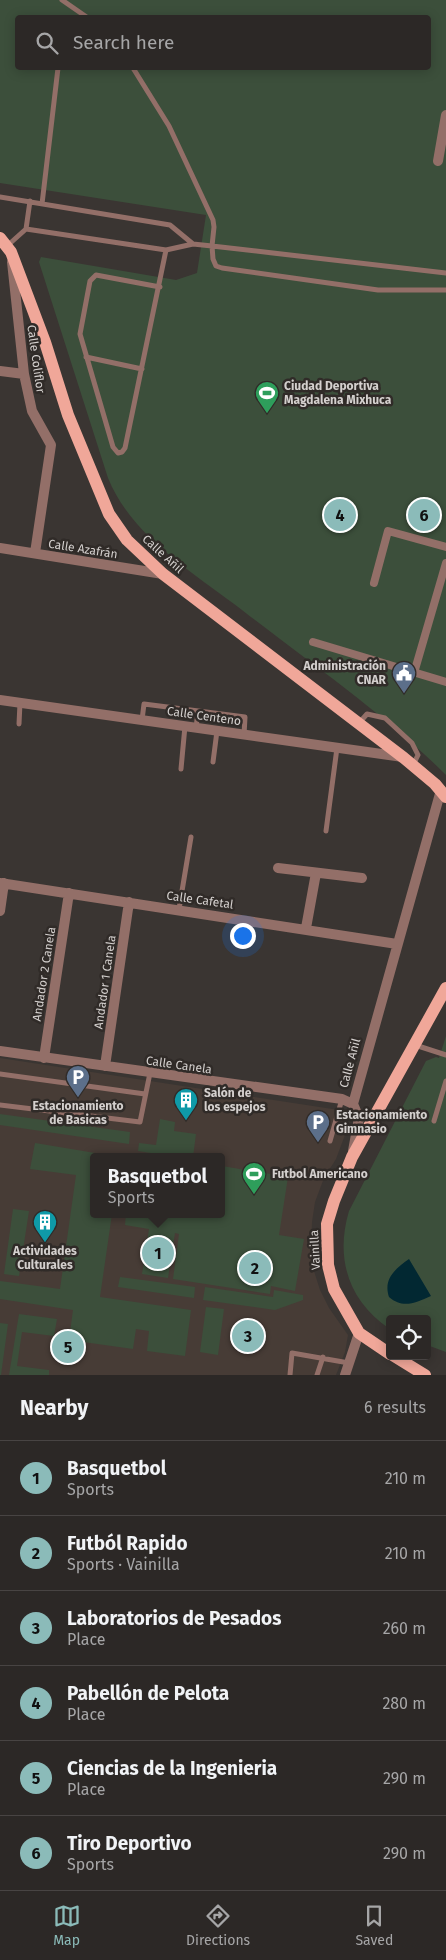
<!DOCTYPE html>
<meta charset="utf-8">
<style>
:root{--surface:#2c2826;--page:#34302e;--text:#f1f3f6;--muted:#a6a6a7;--line:#484443;--accent:#8bbbb9}
body{margin:0;font-family:"Fira Sans",sans-serif;background:var(--page);color:var(--text)}
.controls{position:absolute;right:15px;bottom:15px;display:grid;overflow:hidden;border-radius:5px;box-shadow:0 2px 12px #0003}
.controls button{width:45px;height:45px;display:grid;place-items:center;padding:0;border:0;border-bottom:1px solid var(--line);background:var(--surface);color:var(--text);font:25px sans-serif}
.you{position:absolute;left:242px;top:935px;width:18px;height:18px;margin:-12px;border:4px solid #fff;border-radius:50%;background:#1a73e8;box-shadow:0 0 0 8px #1a73e833}
.badge{display:grid;place-items:center;width:32px;height:32px;border-radius:50%;background:var(--accent);color:#111;font-size:16px;font-weight:700}
.pin{position:absolute;translate:-50% -50%;border:2px solid #fff;box-shadow:0 1px 5px #0006}
.popup{position:absolute;left:90px;top:1153px;width:135px;height:65px;box-sizing:border-box;display:grid;place-content:center;border-radius:5px;background:var(--surface);filter:drop-shadow(0 1px 4px #0005);font-size:16px;white-space:nowrap;color:var(--muted)}
.popup b{font-size:19px;color:var(--text)}
.popup::after{content:'';position:absolute;left:50%;top:100%;margin-left:-10px;border:10px solid transparent;border-top-color:var(--surface)}
.list{margin:0;padding:0;list-style:none}
h2{display:flex;justify-content:space-between;align-items:center;height:65px;margin:0;padding:0 20px;font-size:21px}
h2 small{font-size:16px;font-weight:400;color:var(--muted)}
.list li{display:grid;grid-template-columns:32px 1fr auto;gap:15px;align-items:center;box-sizing:border-box;height:75px;padding:0 20px;border-top:1px solid var(--line)}
.list b{display:block;font-size:19px;white-space:nowrap}
.list p{margin:0;font-size:16px;white-space:nowrap;color:var(--muted)}
.list em{font-size:16px;font-style:normal;color:var(--muted)}
.icon{flex:none;width:28px;height:28px;fill:none;stroke:currentColor;stroke-width:2;stroke-linecap:round;stroke-linejoin:round}
.map{position:relative;flex:none;width:446px;height:1375px;overflow:hidden}
.search{position:absolute;background:var(--surface);box-shadow:0 2px 12px #0003;left:15px;right:15px;top:15px;height:55px;display:flex;align-items:center;gap:12px;box-sizing:border-box;padding:0 18px;border-radius:5px;color:var(--muted);font-size:19px}
.sheet{height:515px;background:var(--surface)}
nav{display:flex;justify-content:space-around;align-items:center;box-sizing:border-box;height:70px;border-top:1px solid var(--line);background:var(--surface);font-size:14px;color:var(--muted)}
nav a{display:grid;justify-items:center;gap:2px}
nav .on{color:var(--accent)}
.map>svg:first-child{display:block}
.built{fill:#473c36;fill-rule:evenodd}
.green{fill:#3c4f3b;fill-rule:evenodd}
.water{fill:#022832}
.lines{fill:none;stroke-linecap:round;stroke-linejoin:round}
.service{stroke:#936f68;stroke-width:5}
.pedestrian{stroke:#936f68;stroke-width:8}
.minor{stroke:#936f68;stroke-width:10}
.primary{stroke:#f0a799;stroke-width:12}
.labels{text-anchor:middle;stroke-width:5;stroke-linejoin:round;paint-order:stroke}
.street-label{font-size:12px;fill:#d4d0ce;stroke:#302b28}
.poi-label{font-size:12px;font-weight:bold;fill:#d4d0ce;stroke:#302b28;text-anchor:start}
</style>
<div class="map">
<svg width="446" height="1375" viewBox="0 0 446 1375">
<rect width="100%" height="100%" fill="#3a3532"/>
<path class="built" d="M0,1058L339,1110L347,1117L345,1135L336,1159L324,1178L315,1202L312,1222L311,1248L314,1271L320,1290L329,1308L348,1335L345,1352L336,1375H0ZM94,1157H222V1214H94Z"/>
<path class="green" d="M0,0H446V775C386,715 309,662 242,610C194,573 132,537 108,478L39,262L41,257L176,280L197,273L206,215L0,183ZM18,18H428V68H18Z
M446,1036V1352L427,1345V1319H390V1329C348,1301 335,1258 349,1211L426,1061L436,1057L439,1058Z
M0,1114L130,1132L129,1144L0,1125Z
M160,1119L175,1122L174,1131L196,1134L193,1157H176L138,1151L139,1143L156,1145Z
M35,1143L119,1157H94V1214H112L100,1297L191,1310L185,1356L147,1351L149,1331L136,1329L133,1349L69,1340L73,1310L0,1299V1281L60,1289L76,1175L30,1169Z
M222,1166L288,1177L279,1235L304,1239L295,1291L271,1286L270,1294L173,1279L179,1234L175,1233L168,1278L142,1274L149,1229L125,1225L126,1214H222Z
M13,1209L29,1211L19,1276L4,1274Z
M120,1277L195,1287L194,1298L118,1287Z
M205,1287L273,1297L274,1290L303,1295V1300L275,1310L203,1300Z
M206,1307L224,1309L218,1355L200,1352Z
M19,1314L57,1319L54,1336L22,1332L17,1366L49,1370V1375H9Z
M0,1323L8,1324L1,1375H0Z"/>
<path class="water" d="M409,1259L431,1296C415,1303 403,1309 389,1297C383,1279 395,1269 409,1259Z"/>
<g class="lines">
<path class="service" d="M62,0L88,18
M133,68L169,126L213,220L214,227L212,246L446,273
M0,197L170,225L193,244L166,250L26,229
M42,204L58,68
M193,244L212,246L213,259L216,266L222,268L378,290H446
M7,246L26,229L30,201
M160,287L96,275L90,281L80,334L113,447L118,453L122,452L125,448L166,250
M86,357L142,369
M142,720L144,704L245,717L244,735
M359,723L367,714L385,718L412,743L418,755L413,765
M19,724L20,703
M196,728L198,711
M213,762L217,731
M181,769L185,726
M326,831L337,748
M179,909L191,837
M415,1045L446,1055
M0,1074L145,1094
M0,1105L140,1122L150,1073
M434,1121L446,1081
M330,1141L342,1099
M290,1375L292,1353L349,1363
M317,1375L323,1357"/>
<path class="pedestrian" d="M374,583L388,531L446,547
M313,642L446,682
M414,673L446,563"/>
<path class="minor" d="M438,161L446,115
M12,262L24,374L32,411L51,445L35,553
M0,371L24,374
M0,548L163,574
M0,700L403,757
M278,868L362,878
M0,883L397,944
M0,911L4,883
M306,928L316,873
M0,1051L342,1099L353,1104
M44,1058L69,893
M105,1066L129,902
M353,1151L359,1118L353,1104L441,790
M345,1375L359,1333"/>
<path class="primary" d="M0,238L11,252L45,342L68,415L109,514L127,540L163,574L404,758L435,784L446,797
M390,1354L359,1333L334,1289L328,1265L327,1224L334,1201L352,1157L446,988
M394,1356L425,1375"/>
</g>
<defs>
<g id="stadium-pin" transform="scale(1.25)"><path d="M0 17L-7.5 6A9.5 9.5 0 1 1 7.5 6Z" fill="#2e9e5b" stroke="#302b28"/><path d="M0-5a6.5 5 0 1 0 0 10a6.5 5 0 1 0 0-10ZM-3.5-1.8h7v3.6h-7Z" fill="#fff"/></g>
<g id="civic-pin" transform="scale(1.25)"><path d="M0 17L-7.5 6A9.5 9.5 0 1 1 7.5 6Z" fill="#5c6f8a" stroke="#302b28"/><path d="M-.6-6.5H3V-4.5H.6V-3L4-1V1h2V6H-6V1h2V-1L-.6-3ZM-1.2 2.5V6h2.4V2.5Z" fill="#fff"/></g>
<g id="parking-pin" transform="scale(1.25)"><path d="M0 17L-7.5 6A9.5 9.5 0 1 1 7.5 6Z" fill="#5c6f8a" stroke="#302b28"/><path d="M-3.5-5.5H1a3.5 3.5 0 0 1 0 7H-1V5.5H-3.5ZM-1-3.4V-.6H.8a1.4 1.4 0 0 0 0-2.8Z" fill="#fff"/></g>
<g id="building-pin" transform="scale(1.25)"><path d="M0 17L-7.5 6A9.5 9.5 0 1 1 7.5 6Z" fill="#0f9aa8" stroke="#302b28"/><path d="M-4-6H4V6H1V3H-1V6H-4ZM-2.5-4.3h1.7v1.8h-1.7ZM.8-4.3h1.7v1.8H.8ZM-2.5-1h1.7V.8h-1.7ZM.8-1h1.7V.8H.8Z" fill="#fff"/></g>
</defs>
<g fill-rule="evenodd">
<use href="#stadium-pin" x="267" y="393"/>
<use href="#civic-pin" x="404" y="673"/>
<use href="#parking-pin" x="78" y="1077"/>
<use href="#building-pin" x="186" y="1100"/>
<use href="#parking-pin" x="318" y="1122"/>
<use href="#stadium-pin" x="254" y="1174"/>
<use href="#building-pin" x="45" y="1222"/>
</g>
<g class="labels">
<g class="street-label">
<text transform="translate(36 359) rotate(82)" y="4">Calle Coliflor</text>
<text transform="translate(83 549) rotate(9)" y="4">Calle Azafrán</text>
<text transform="translate(163 554) rotate(42)" y="4">Calle Añil</text>
<text transform="translate(204 716) rotate(8)" y="4">Calle Centeno</text>
<text transform="translate(200 900) rotate(8)" y="4">Calle Cafetal</text>
<text transform="translate(44 974) rotate(-81)" y="4">Andador 2 Canela</text>
<text transform="translate(105 982) rotate(-82)" y="4">Andador 1 Canela</text>
<text transform="translate(350 1063) rotate(-75)" y="4">Calle Añil</text>
<text transform="translate(179 1065) rotate(8)" y="4">Calle Canela</text>
<text transform="translate(315 1250) rotate(-93)" y="4">Vainilla</text>
</g>
<g class="poi-label">
<text x="284" y="390">Ciudad Deportiva<tspan x="284" dy="14">Magdalena Mixhuca</tspan></text>
<text x="386" y="670" text-anchor="end">Administración<tspan x="386" dy="14">CNAR</tspan></text>
<text x="204" y="1097">Salón de<tspan x="204" dy="14">los espejos</tspan></text>
<text x="78" y="1110" text-anchor="middle">Estacionamiento<tspan x="78" dy="14">de Basicas</tspan></text>
<text x="336" y="1119">Estacionamiento<tspan x="336" dy="14">Gimnasio</tspan></text>
<text x="272" y="1178">Futbol Americano</text>
<text x="45" y="1255" text-anchor="middle">Actividades<tspan x="45" dy="14">Culturales</tspan></text>
</g>
</g>
</svg>
<div class="controls">
<button><svg class="icon" aria-label="locate" viewBox="0 0 24 24"><circle cx="12" cy="12" r="6"/><path d="M12 2v4M12 18v4M2 12h4M18 12h4"/></svg></button>
</div>
<div class="you"></div>
<div class="pin badge" style="left:158px;top:1253px">1</div>
<div class="popup"><b>Basquetbol</b>Sports</div>
<div class="pin badge" style="left:255px;top:1268px">2</div>
<div class="pin badge" style="left:248px;top:1336px">3</div>
<div class="pin badge" style="left:340px;top:515px">4</div>
<div class="pin badge" style="left:68px;top:1347px">5</div>
<div class="pin badge" style="left:424px;top:515px">6</div>
<div class="search"><svg class="icon" aria-label="search" viewBox="0 0 24 24"><circle cx="10" cy="10" r="6"/><path d="M15 15l6 6"/></svg>Search here</div>
</div>
<section class="sheet">
<h2>Nearby<small>6 results</small></h2>
<ul class="list">
<li><span class="badge">1</span><div><b>Basquetbol</b><p>Sports</p></div><em>210 m</em></li>
<li><span class="badge">2</span><div><b>Futból Rapido</b><p>Sports · Vainilla</p></div><em>210 m</em></li>
<li><span class="badge">3</span><div><b>Laboratorios de Pesados</b><p>Place</p></div><em>260 m</em></li>
<li><span class="badge">4</span><div><b>Pabellón de Pelota</b><p>Place</p></div><em>280 m</em></li>
<li><span class="badge">5</span><div><b>Ciencias de la Ingenieria</b><p>Place</p></div><em>290 m</em></li>
<li><span class="badge">6</span><div><b>Tiro Deportivo</b><p>Sports</p></div><em>290 m</em></li>
</ul>
</section>
<nav>
<a class="on"><svg class="icon" aria-label="map" viewBox="0 0 24 24"><path d="M3 6l6-2 6 2 6-2v14l-6 2-6-2-6 2zM9 4v14M15 6v14"/></svg>Map</a>
<a><svg class="icon" aria-label="directions" viewBox="0 0 24 24"><path d="M12 3l9 9-9 9-9-9zM9 14v-3h6M13 9l2 2-2 2"/></svg>Directions</a>
<a><svg class="icon" aria-label="saved" viewBox="0 0 24 24"><path d="M7 4h10v16l-5-4-5 4z"/></svg>Saved</a>
</nav>
